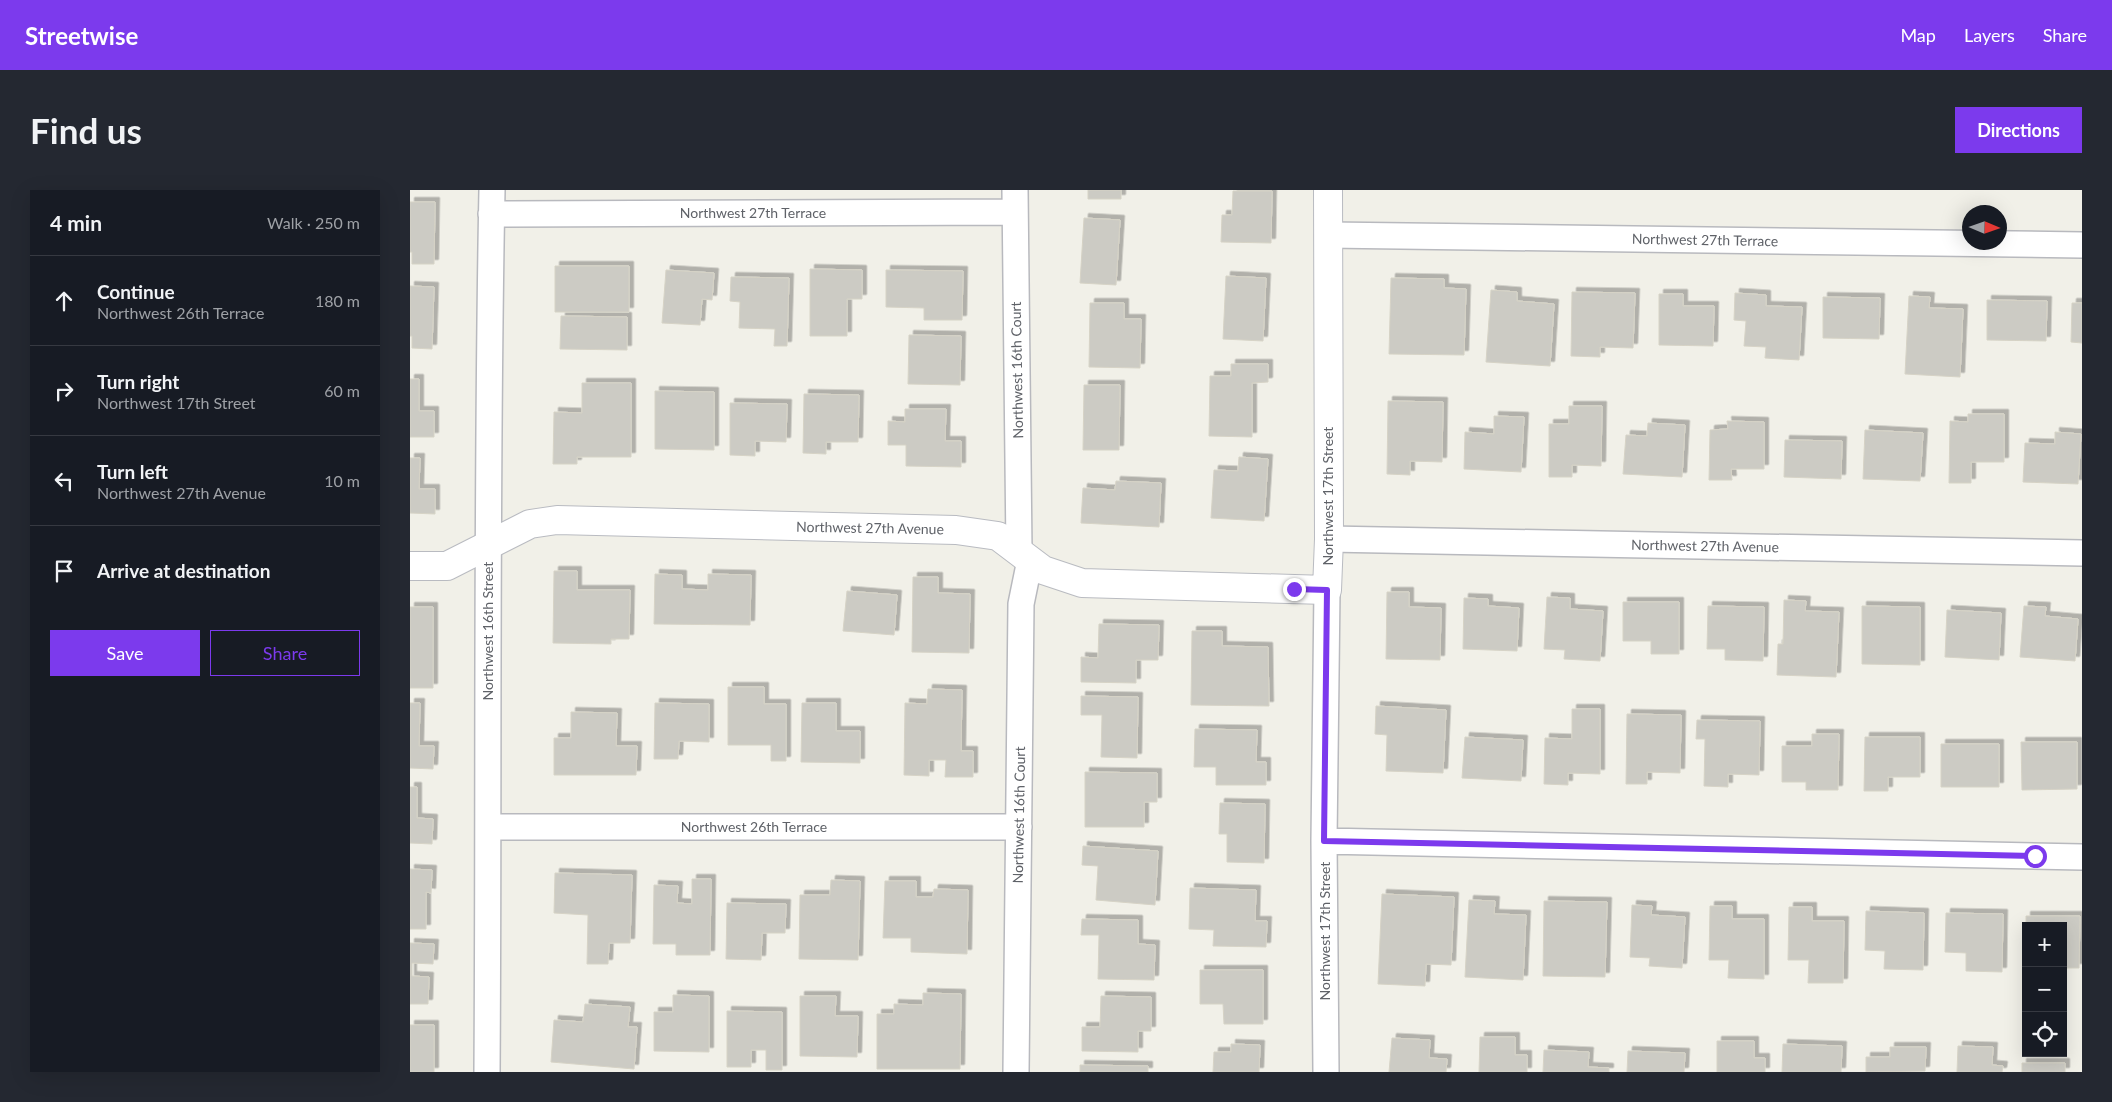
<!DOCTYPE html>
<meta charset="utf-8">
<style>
:root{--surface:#171b24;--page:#242831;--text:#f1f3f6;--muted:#9ea1a6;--line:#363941;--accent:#7c3aed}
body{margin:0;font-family:Lato,sans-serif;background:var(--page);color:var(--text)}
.controls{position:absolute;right:15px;bottom:15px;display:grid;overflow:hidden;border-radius:0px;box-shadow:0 5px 20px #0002}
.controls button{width:45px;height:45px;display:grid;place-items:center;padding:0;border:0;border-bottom:1px solid var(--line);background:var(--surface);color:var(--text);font:25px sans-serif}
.compass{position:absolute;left:1552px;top:15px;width:45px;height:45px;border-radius:50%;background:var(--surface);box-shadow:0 5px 20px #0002;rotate:92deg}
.stop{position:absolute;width:15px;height:15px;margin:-11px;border:4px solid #7c3aed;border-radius:50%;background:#fff}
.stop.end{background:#7c3aed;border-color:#fff;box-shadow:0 1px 5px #0008}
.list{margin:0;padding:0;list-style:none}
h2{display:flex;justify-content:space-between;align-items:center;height:65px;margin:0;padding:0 20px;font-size:21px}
h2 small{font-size:16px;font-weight:400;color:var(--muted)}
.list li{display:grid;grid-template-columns:32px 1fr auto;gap:15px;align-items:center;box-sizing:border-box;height:90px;padding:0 20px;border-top:1px solid var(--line)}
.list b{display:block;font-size:19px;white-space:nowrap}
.list p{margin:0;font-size:16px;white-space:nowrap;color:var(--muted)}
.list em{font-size:16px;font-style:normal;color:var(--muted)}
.actions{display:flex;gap:10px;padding:15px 20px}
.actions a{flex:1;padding:11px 0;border:1px solid var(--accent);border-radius:0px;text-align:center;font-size:18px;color:var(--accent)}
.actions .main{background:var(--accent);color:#fff}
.icon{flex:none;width:28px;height:28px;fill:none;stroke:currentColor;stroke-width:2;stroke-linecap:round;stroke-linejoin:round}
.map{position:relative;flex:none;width:1672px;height:882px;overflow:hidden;border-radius:0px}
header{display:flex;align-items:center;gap:30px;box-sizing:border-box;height:70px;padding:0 25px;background:var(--accent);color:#fff}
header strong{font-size:24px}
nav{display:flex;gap:28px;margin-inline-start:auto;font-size:18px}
.intro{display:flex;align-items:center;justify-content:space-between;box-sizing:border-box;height:120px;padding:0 30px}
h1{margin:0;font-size:35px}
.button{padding:12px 22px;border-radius:0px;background:var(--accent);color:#fff;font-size:18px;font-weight:700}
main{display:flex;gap:30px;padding:0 30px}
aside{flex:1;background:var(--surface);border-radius:0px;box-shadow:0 5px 20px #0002}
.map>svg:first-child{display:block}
.building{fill:#cccbc4;stroke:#d6d3c6;filter:url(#shadow)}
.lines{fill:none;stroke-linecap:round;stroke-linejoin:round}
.street-casing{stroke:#b8b9be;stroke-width:28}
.secondary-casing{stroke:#b9bbc1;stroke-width:30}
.street{stroke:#fff;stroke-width:25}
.secondary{stroke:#fff;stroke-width:28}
.route{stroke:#7c3aed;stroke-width:6}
.labels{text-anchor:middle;stroke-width:5;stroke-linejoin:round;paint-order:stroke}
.street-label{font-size:14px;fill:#5f6268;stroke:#fff}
</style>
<header>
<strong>Streetwise</strong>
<nav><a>Map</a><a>Layers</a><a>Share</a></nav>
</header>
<div class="intro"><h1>Find us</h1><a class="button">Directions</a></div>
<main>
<aside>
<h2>4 min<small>Walk · 250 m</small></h2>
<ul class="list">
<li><svg class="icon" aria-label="ahead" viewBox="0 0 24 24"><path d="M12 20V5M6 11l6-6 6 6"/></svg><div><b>Continue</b><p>Northwest 26th Terrace</p></div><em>180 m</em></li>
<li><svg class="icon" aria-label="right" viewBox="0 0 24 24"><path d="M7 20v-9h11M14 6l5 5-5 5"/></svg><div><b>Turn right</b><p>Northwest 17th Street</p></div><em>60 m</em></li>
<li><svg class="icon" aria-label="left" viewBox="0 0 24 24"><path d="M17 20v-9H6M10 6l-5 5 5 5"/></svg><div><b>Turn left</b><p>Northwest 27th Avenue</p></div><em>10 m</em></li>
<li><svg class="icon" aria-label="arrive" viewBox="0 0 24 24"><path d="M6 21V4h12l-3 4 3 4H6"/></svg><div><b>Arrive at destination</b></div></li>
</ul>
<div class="actions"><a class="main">Save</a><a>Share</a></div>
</aside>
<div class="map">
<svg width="1672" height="882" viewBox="0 0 1672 882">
<defs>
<filter id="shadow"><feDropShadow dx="4.5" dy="-4.5" stdDeviation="0" flood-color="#0004"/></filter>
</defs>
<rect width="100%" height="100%" fill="#f1f0e8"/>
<path class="building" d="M678,0H711V9H678Z
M823,1H862L861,53L811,52L812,25H822Z
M0,12H25L24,74H2V62H0Z
M674,28L710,30L706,95L670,93Z
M145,76H219V122H145Z
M400,79L452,80V109H437V146H400Z
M256,80L304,83L302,110L292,109L290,135L252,133Z
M476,80L553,81L552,130H514V118L476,117Z
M816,86L856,88L853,151L813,149Z
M321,87L379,88L377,156H364L365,139L329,138L330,112L320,111Z
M981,88L1034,89V98L1056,99L1054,165L979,164Z
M0,96L24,97L22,159L2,158V146H0Z
M1081,100L1107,102V111L1144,114L1140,176L1076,172Z
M1162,102L1225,103L1223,158L1190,157V167L1161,166Z
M1325,103L1356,105V116L1392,117L1389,170L1355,168L1356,157L1334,156L1336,131L1324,130Z
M1249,104H1273V116H1304L1303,156L1249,155Z
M1499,106L1520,107L1519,118L1553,119L1550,187L1495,184Z
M1413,107L1470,108L1469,149L1413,148Z
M1577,110L1637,111L1636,151L1577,150Z
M680,113H714V129H731L730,178L679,177Z
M1662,113H1672V153L1661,152Z
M151,126L217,127V160L150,159Z
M499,145L551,146L550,195L498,194Z
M821,174H858V192L842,193V247L799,246L800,186H821Z
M0,189H9V221H24V247H0Z
M172,193H221V267H167V274H143L144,222L172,223Z
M674,195H710L709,260H673Z
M245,201L304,202V260L245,259Z
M394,204L449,205L448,252H416V264L393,263Z
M978,211L1033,212L1032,272L1000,271V285L977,284Z
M320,213L377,214L376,252L345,251V266L320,265Z
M1159,216H1192L1191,276L1162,275V287H1139V234H1159Z
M495,219H536L535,251H551V277L496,276V255H478V231L495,232Z
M1558,224H1594V272H1561V293H1539L1540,231L1558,232Z
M1084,226L1114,227L1111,282L1054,279L1055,242L1084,244Z
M1317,231L1354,232V279H1321L1322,290H1299L1300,240L1318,239Z
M1238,233L1275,235L1272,287L1213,284L1216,245L1237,246Z
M1455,240L1513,243L1510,291L1453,289Z
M1645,242L1671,244L1668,294L1613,292L1615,253L1645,254Z
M1375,250L1432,251L1431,289L1374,287Z
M829,267L858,269L854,331L801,328L804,280L828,281Z
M0,268H10L9,299H25V324L0,323Z
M706,291L751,293L749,337L671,333L673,298L705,300Z
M144,381H167V400H220L219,449H201V454L143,453Z
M245,384L272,385V399L298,400V384L341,385L340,435L244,434Z
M503,387H528V403L560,404L559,463L502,462Z
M437,401L487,405L484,445L433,441Z
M977,402H999V417L1031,418L1030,470L976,469Z
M1137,407L1160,408V419L1193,421L1190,471L1154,469L1155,460L1134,459Z
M1054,408L1078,409V416L1109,418L1107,461L1053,459Z
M1374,410L1396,411L1395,421L1429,422L1426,487L1367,485L1368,454H1373Z
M1213,412H1269V464H1241V451H1213Z
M1298,416L1354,417L1353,471L1315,470V459H1297Z
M1452,416L1510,417V475L1452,474Z
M1614,416L1636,417L1635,426L1668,429L1665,471L1610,467Z
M0,417H23V498H0Z
M1537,420L1591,423L1589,470L1535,467Z
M689,434L749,435L748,470H726V493L671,492V467L688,468Z
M782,441H812V456L858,457L859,516L781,515Z
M318,497H354V514H376V571H361V555H318Z
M518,499L552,500L551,561H563V587H535L536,570H519V586L494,585L495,513L517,514Z
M671,506L728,507L727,568L691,567L692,525H671Z
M0,513H10L9,556H24L23,579L0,578Z
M245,513L299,514V552L269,551L268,569H244Z
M392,513H426V541H450V573L391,572Z
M966,516L1036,520L1033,583L976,581L977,545L965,544Z
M1162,519H1190V584L1158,583V595L1134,594L1135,548L1162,549Z
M161,522L207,523L206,556H227L226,585H144V548H161Z
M1217,524L1271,525L1270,583L1237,582V594H1216Z
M1287,530L1350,531L1349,585L1318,584V597L1294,596L1295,549H1286Z
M785,539L847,540L846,572H856V595H806V577H784Z
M1402,544H1429L1428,600H1396V592H1372V556H1402Z
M1055,547L1113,550L1111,591L1052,588Z
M1455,547H1510V587H1478V601H1454Z
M1611,552H1667V599L1612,600Z
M1531,554H1589V597H1531Z
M675,582L747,583V612H734V637H675Z
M0,597H7V628L23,629L22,654L0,653Z
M810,613L855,614L854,673L817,672V644H809Z
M673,656L748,661L745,715L686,710L688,676L672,675Z
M0,679L22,680L21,703L16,702V739H0Z
M145,683L222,685L220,753H199L198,774H177L178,725L144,723Z
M282,689H301L300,765H266V754H243L244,695L268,696L267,713L282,714Z
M421,690L450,691L448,770L389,769L390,705H420Z
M475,691H506V707H523L524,699L558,700L557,764L501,762V748H473Z
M780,698L846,700L845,731H857L856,757L803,756L804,740L779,739Z
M972,704L1044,707L1041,775L1016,774L1015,796L968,794Z
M1059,710L1085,711L1084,724L1116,725L1113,790L1055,787Z
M1134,711L1197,712L1195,787L1133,786Z
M317,713L376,714L375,743H352L351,770L316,769Z
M1222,715L1242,716L1241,725L1275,727L1272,778L1239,776L1240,768L1220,767Z
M1300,716H1322V729H1354V789L1318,788L1319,770H1299Z
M1379,717H1402V731H1434L1433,793H1398L1399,770H1378Z
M1456,721L1514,723L1513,780L1474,779L1475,761L1455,760Z
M1536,723L1593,724L1592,782L1556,781V763L1535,762Z
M1616,726H1670L1669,778H1653V736H1616Z
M672,729L728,730V754L745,755L744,790L688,789L689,745H671Z
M0,753L24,754L23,774L2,773V786L19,787L18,814H0Z
M790,780H853V834H814L813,814H790Z
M513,803L551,804L550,879H467V824H484V814L513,815Z
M263,805L299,806V862L244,861V822H263Z
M390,806H426L425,826H448L447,867L390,866Z
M691,806L741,807V841H728V862L672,861V837H690Z
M175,814L220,817L218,837H227L224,879L141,872L144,830L173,832Z
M317,821L372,822V880H356V860H341V877H317Z
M0,835H24V882H0Z
M1070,847H1105V865H1117V882H1069Z
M982,848L1020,850L1019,868L1037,869L1036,882H979Z
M1307,851H1344V868H1355V882H1307Z
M821,854L850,855L849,882H803L804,862H821Z
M1373,854L1432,856L1431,882H1372Z
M1548,856L1583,857L1582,875L1593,876L1592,882H1547Z
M1480,857H1516L1515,881L1456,882V867H1480Z
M1134,860L1179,862L1178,877L1199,878V882H1133Z
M1218,861L1275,863L1274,882H1217Z
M1612,873H1655V882H1612Z
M670,875L738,876V882H670Z"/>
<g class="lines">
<g class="street-casing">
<path id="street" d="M605,0L609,361
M81,24L605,22
M918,45L1672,55
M919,349L1672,363
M79,637H609
M914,651L1672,667
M77,882C79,588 76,294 82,0
M606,882L611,414L620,370
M916,882L914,651L917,400"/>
</g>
<g class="secondary-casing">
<path id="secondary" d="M0,376H37L120,334L147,330L546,340L588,346L633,380L672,393L917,400L919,349L918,0"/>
</g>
<use href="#street" class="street"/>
<use href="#secondary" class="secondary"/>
</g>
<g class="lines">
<path class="route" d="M884,399L917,400L914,651L1625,666"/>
</g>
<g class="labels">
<g class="street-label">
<text x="343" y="28">Northwest 27th Terrace</text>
<text transform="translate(1295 50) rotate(1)" y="5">Northwest 27th Terrace</text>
<text transform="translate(607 180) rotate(-91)" y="5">Northwest 16th Court</text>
<text transform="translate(918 306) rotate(-90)" y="5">Northwest 17th Street</text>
<text transform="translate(460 338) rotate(1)" y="5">Northwest 27th Avenue</text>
<text transform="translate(1295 356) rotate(1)" y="5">Northwest 27th Avenue</text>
<text transform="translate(78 441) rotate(-90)" y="5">Northwest 16th Street</text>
<text transform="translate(609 625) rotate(-89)" y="5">Northwest 16th Court</text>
<text x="344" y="642">Northwest 26th Terrace</text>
<text transform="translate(915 741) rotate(-90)" y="5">Northwest 17th Street</text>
</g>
</g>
</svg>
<div class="controls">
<button>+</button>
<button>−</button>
<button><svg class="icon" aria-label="locate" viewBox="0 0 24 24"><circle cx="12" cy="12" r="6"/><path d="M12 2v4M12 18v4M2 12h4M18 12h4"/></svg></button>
</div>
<svg class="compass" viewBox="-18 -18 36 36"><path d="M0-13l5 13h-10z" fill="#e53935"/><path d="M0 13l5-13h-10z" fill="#9ea1a6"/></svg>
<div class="stop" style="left:1625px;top:666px"></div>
<div class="stop end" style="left:884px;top:399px"></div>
</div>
</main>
